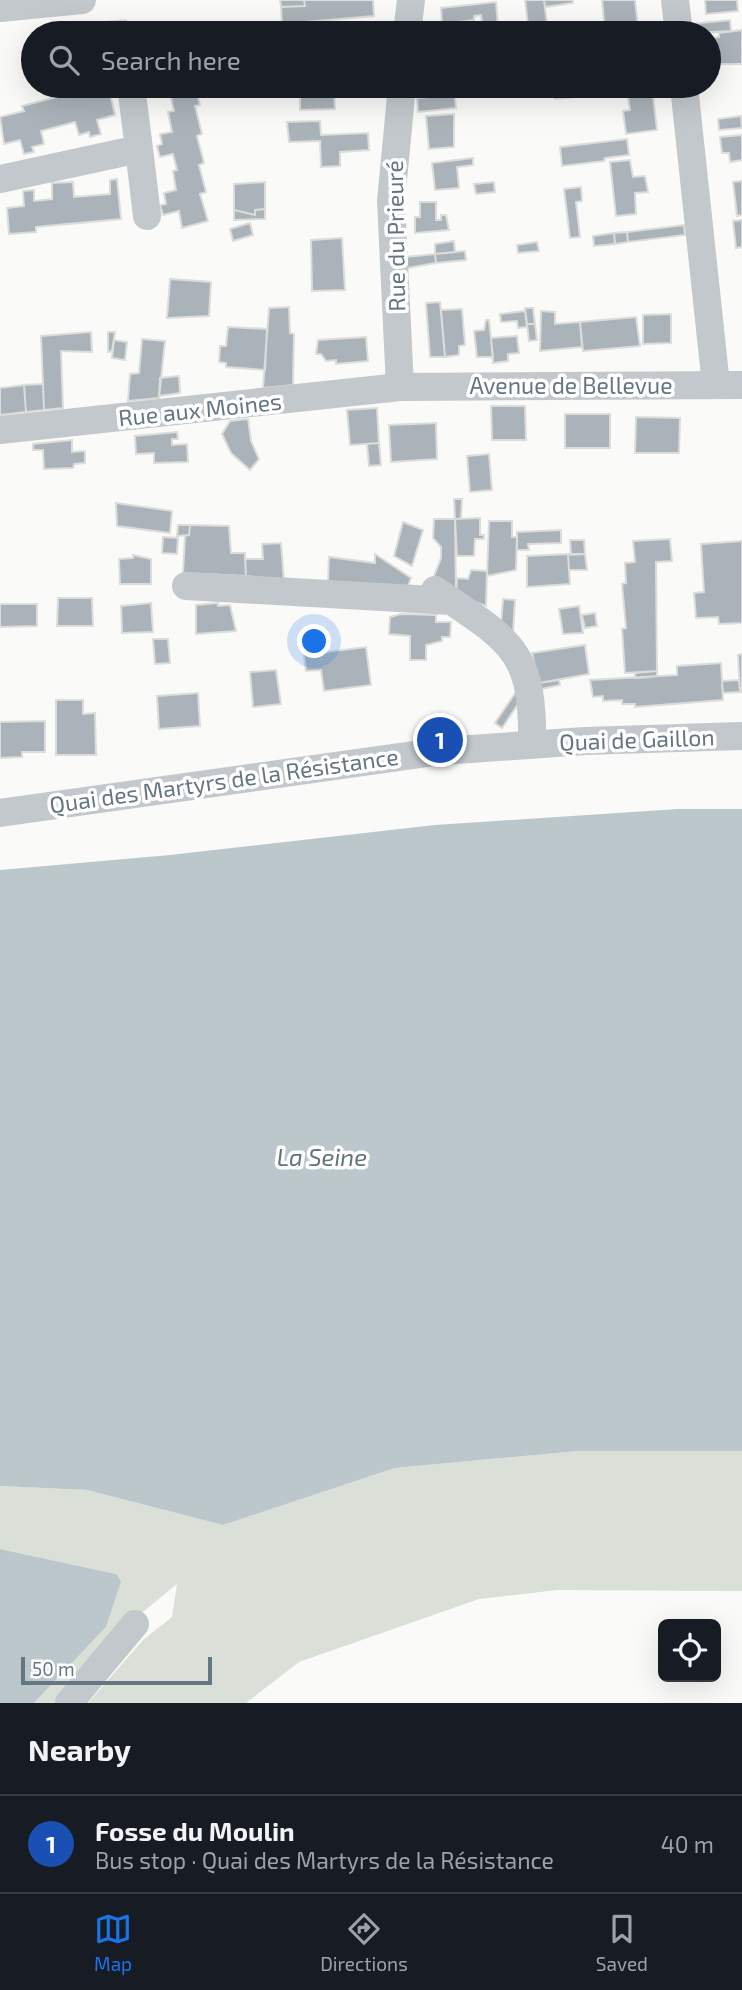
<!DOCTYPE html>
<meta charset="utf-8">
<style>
:root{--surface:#171b24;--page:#20242c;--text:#f1f3f6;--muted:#9ea1a6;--line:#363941;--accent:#1a73e8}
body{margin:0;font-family:"Exo 2",sans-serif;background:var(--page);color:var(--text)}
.controls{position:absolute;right:21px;bottom:21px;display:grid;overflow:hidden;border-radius:10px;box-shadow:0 7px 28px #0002}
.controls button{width:63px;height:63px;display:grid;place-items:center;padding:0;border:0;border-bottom:2px solid var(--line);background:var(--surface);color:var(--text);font:35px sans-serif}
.scale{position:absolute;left:21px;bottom:18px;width:191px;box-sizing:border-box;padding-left:7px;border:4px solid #657683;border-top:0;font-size:19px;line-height:24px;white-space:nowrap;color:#657683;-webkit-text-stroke:5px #fff;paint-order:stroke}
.you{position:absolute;left:315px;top:642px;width:24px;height:24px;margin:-18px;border:5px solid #fff;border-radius:50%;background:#1a73e8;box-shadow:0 0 0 10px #1a73e833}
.badge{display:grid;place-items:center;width:46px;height:46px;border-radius:50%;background:var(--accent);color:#fff;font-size:23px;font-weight:700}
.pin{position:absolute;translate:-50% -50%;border:4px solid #fff;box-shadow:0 2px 7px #0006}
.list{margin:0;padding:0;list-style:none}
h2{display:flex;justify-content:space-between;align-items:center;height:91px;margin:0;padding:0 28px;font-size:30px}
h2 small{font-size:23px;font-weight:400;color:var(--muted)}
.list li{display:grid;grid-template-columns:46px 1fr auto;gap:21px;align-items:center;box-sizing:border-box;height:98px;padding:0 28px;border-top:2px solid var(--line)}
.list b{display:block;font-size:26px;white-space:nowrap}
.list p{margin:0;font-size:23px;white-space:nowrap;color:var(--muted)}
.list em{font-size:23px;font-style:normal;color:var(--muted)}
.icon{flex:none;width:38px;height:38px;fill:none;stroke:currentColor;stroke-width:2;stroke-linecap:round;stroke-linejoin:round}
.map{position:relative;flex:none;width:742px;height:1703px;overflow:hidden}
.search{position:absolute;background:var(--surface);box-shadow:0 7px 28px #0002;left:21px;right:21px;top:21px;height:77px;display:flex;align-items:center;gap:18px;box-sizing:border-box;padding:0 24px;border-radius:38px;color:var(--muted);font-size:26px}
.sheet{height:189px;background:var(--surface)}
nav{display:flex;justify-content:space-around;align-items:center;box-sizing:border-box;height:98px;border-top:2px solid var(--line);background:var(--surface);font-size:19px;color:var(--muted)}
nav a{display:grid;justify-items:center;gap:4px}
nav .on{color:var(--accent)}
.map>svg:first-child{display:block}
.green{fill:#dadfd7}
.water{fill:#bbc7cb}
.building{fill:#aab3b9;stroke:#dcdcda;stroke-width:2}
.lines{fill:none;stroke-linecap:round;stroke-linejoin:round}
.minor{stroke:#c3c8cc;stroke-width:28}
.labels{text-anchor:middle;stroke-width:7;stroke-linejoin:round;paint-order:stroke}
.street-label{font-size:23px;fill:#657683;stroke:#fff}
.water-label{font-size:24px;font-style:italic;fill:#60757c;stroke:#fff}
</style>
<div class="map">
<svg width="742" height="1703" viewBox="0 0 742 1703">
<rect width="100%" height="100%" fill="#fafaf8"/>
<path class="green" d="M578,1451H742V1591L557,1590L479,1599L299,1662L246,1703H88L143,1640L172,1617L177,1584L116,1634L57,1703H34L106,1627L116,1574L0,1549V1486L87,1490L223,1525L395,1468Z"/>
<path class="water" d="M678,809H742V1451H578L395,1468L223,1525L87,1490L0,1486V870L170,855L435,825Z
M0,1549L116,1574L121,1581L106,1627L34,1703H0Z"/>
<path class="building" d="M280,0H304L305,6L281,7Z
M304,0H373L374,16L282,24L281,7L305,6Z
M525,0H544L548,33H529Z
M544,0H573V3L545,7Z
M602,0H635L638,27L605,31Z
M705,0H737L738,11L706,14Z
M496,2L498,27L483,28L481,15L474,16V20L442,24L441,8Z
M126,20L127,33H42L41,28Z
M730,20L731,31L693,33L692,24Z
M742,30V64H709V39L719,37V33Z
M162,86H195L200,105L195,106L202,134L197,136L204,163L199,165L206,192L200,194L208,221L182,228L179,211L163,215L160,205L166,204L164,193L176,190L173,171L177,170L173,154L160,157L157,146L162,144L160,134L172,132L168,112L174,111L170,94L155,97L153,88Z
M300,86H334L335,109L300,110Z
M427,86H454L456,108L418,112L417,98L428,97Z
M553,86H573L574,97L555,99Z
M626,86H650V88L627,91Z
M648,88L650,96H653L657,130L626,134L623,111L630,110L627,91Z
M109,89L115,115L97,120L101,134L90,137L89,132L79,135L75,122L41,131L44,144L32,147L34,152L24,154L20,140L4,144L0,117L24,111L22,106L80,91L81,97Z
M454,114V147L429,149L426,116Z
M741,116L742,128L719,130L718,119Z
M320,121L321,135L368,133L369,150L340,152V166L321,167L320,141L289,142L287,122Z
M742,135V160L730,162L729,153H722L720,137Z
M627,139L629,155L605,158L604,161L562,166L560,147Z
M473,158V165L457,167L459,188L435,190L432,163Z
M630,160L633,177L645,176L648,192L635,193L636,214L616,216L610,162Z
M117,179L121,219L36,227V232L9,234L7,208L24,206L23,191L34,190V201L52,199V183L73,182L74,197L110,194V180Z
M742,181V215L737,216L733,182Z
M265,182V209L255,210V215L234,210V184Z
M494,182L495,192L476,194L474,184Z
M581,187L582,201L576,202L580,237L570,238L564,189Z
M420,202H436V220H441V215H446L449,230L415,233V217H420Z
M265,209V219L234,220V210L255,215V210Z
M742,220V247L736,248L733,221Z
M250,223L253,235L233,241L230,229Z
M684,225L685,235L628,242L627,232Z
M627,232L628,242L615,244L614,233Z
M614,233L615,244L594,246L593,236Z
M342,238L345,290L312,291L311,240Z
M454,241L455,252L435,254V244Z
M537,242L539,251L518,253L517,245Z
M465,251L466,260L436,263L435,254Z
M435,254L436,263L407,268L406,257Z
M170,279L211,282L209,316L167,318Z
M440,302L445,357H430L426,303Z
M289,307L290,333L294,334L293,385L263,388L269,308Z
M525,308H533L535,324H527Z
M462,309L465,345L459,346V355L445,357L441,310Z
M525,311L527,327L518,328L517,321L501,322L500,314Z
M541,311L555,312V324L580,322L582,347L540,351Z
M671,314V343L643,344V315Z
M636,317L640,346L583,351L580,322Z
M486,320H489L493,357H477L474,331L484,330Z
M527,324H535L537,340L529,341Z
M228,327L267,329L265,370L226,367V363L219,362L220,346H226Z
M91,332L92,352L61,351L63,408L44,410L41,336Z
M108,332H115L112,351L108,352Z
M517,336L519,353L508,354V361L493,363L491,338Z
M366,337L368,361L336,364V360L326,361L321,354H316L318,340Z
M142,339L165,341L159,398L128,401L130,374L139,373Z
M114,340L127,342L125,360L112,358Z
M179,376L180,393L159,396L160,378Z
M43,384L44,410L26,412L24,385Z
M24,385L26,412L0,415V388Z
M491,406H525L526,440H492Z
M377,408L379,443L350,445L347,410Z
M565,414H610V448H565Z
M636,417L680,418L679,453H635Z
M248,419L251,441L259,459L250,470L231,453L222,434L230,421Z
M436,423L437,459L391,462L389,425Z
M177,432L178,439H172V445L187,444L188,462L154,463V453L136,454L135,436Z
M72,440V452L85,451V463L74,464L73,468L44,469L43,450H33V444Z
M379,443L381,465L369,466L367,444Z
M489,454L492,490L470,492L467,456Z
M454,499H462L461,519H455Z
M116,503L172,511L170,533L117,526Z
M480,518V535H484V539H475L474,556H457L455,519Z
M434,519H455L456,596L432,581L441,558V547L433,538Z
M489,521H512V537H517L516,570L487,576Z
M403,522L423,530L412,566L394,556Z
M178,525H190L189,535L177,536Z
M190,525L229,526L231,553H245L246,576L183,573L185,536L189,535Z
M561,530V543L528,544L529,550H517V532Z
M163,537L178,538L177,554L162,553Z
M670,539L672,561L656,562L657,671L625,673L622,629L626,628L622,584L626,583L625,563L635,562L633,541Z
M570,540H584L585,554L571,555Z
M742,541V623L719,624L718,617L696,618L694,593L704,592L701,544Z
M281,543L284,581L246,576L245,559H263L262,544Z
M375,554L411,578L406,591L328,582L329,557L375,563Z
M568,554H585L587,570H569Z
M568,554L570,584L527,587V556Z
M133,555L151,559V584H120L119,559L133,558Z
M471,570L487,571L486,606L456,596L457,578L468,579Z
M58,598H92L93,626H57Z
M503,599L515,600L513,633L501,625Z
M151,603L153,632L122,633L121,606Z
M218,603V606L230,605L236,631L196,634V605Z
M0,604H37V626L0,627Z
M579,606L583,633L563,634L559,609Z
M595,613L597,626L585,628L582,615Z
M401,614L436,615V622H451L450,637H442V641L426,645V660H410V636L389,634L390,617Z
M153,639H168L170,663L155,664Z
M585,645L589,674L539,683L532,653Z
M366,647L371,685L324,691L321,670L306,671L303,650L318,648L319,653Z
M742,654V692H740L738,655Z
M721,663L723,700L635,707V704H622V700L603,701V696L593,697L590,680L677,675V666Z
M276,670L281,704L253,707L250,672Z
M657,671V677L635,678V673Z
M559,680L560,685L541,689L539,683Z
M739,680L740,692L723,693L722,681Z
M518,689L522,698L502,728L495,723Z
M198,693L200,726L159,729L157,696Z
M56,700H83V714L95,713L96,755H56Z
M45,721V752H22V757L0,758V722Z"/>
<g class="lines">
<path class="minor" d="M675,0L679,33
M0,8L82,0
M407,33L411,0
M684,86L716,385
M139,149L147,216
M0,179L139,149L131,86
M400,387L391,201L402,86
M0,430L400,387L742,385
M186,586L451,601
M435,590C508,640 534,648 532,744
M0,813L442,751L585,741L742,736
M69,1703L135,1624"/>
</g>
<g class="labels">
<g class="street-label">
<text transform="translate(396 236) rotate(-91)" y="8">Rue du Prieuré</text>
<text x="571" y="394">Avenue de Bellevue</text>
<text transform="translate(200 410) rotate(-6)" y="8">Rue aux Moines</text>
<text transform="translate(637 740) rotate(-2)" y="8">Quai de Gaillon</text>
<text transform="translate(224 781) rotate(-8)" y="8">Quai des Martyrs de la Résistance</text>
</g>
<g class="water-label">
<text x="322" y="1166">La Seine</text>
</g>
</g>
</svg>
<div class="controls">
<button><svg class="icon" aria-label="locate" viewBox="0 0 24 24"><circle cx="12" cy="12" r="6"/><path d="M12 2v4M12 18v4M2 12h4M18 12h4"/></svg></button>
</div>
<div class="scale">50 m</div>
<div class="you"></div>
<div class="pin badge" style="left:440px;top:740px;background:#1a4fb4">1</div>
<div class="search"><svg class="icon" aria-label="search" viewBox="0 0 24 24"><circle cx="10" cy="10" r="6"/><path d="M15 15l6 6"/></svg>Search here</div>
</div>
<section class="sheet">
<h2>Nearby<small></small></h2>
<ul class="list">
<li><span class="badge" style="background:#1a4fb4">1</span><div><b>Fosse du Moulin</b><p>Bus stop · Quai des Martyrs de la Résistance</p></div><em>40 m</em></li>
</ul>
</section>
<nav>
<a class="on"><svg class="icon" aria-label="map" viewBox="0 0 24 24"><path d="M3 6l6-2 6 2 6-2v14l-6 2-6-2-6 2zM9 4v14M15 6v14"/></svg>Map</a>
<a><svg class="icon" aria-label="directions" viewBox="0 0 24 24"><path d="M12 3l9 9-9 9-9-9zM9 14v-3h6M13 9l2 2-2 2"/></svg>Directions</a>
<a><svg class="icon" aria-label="saved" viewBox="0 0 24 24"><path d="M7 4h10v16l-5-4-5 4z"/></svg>Saved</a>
</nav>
